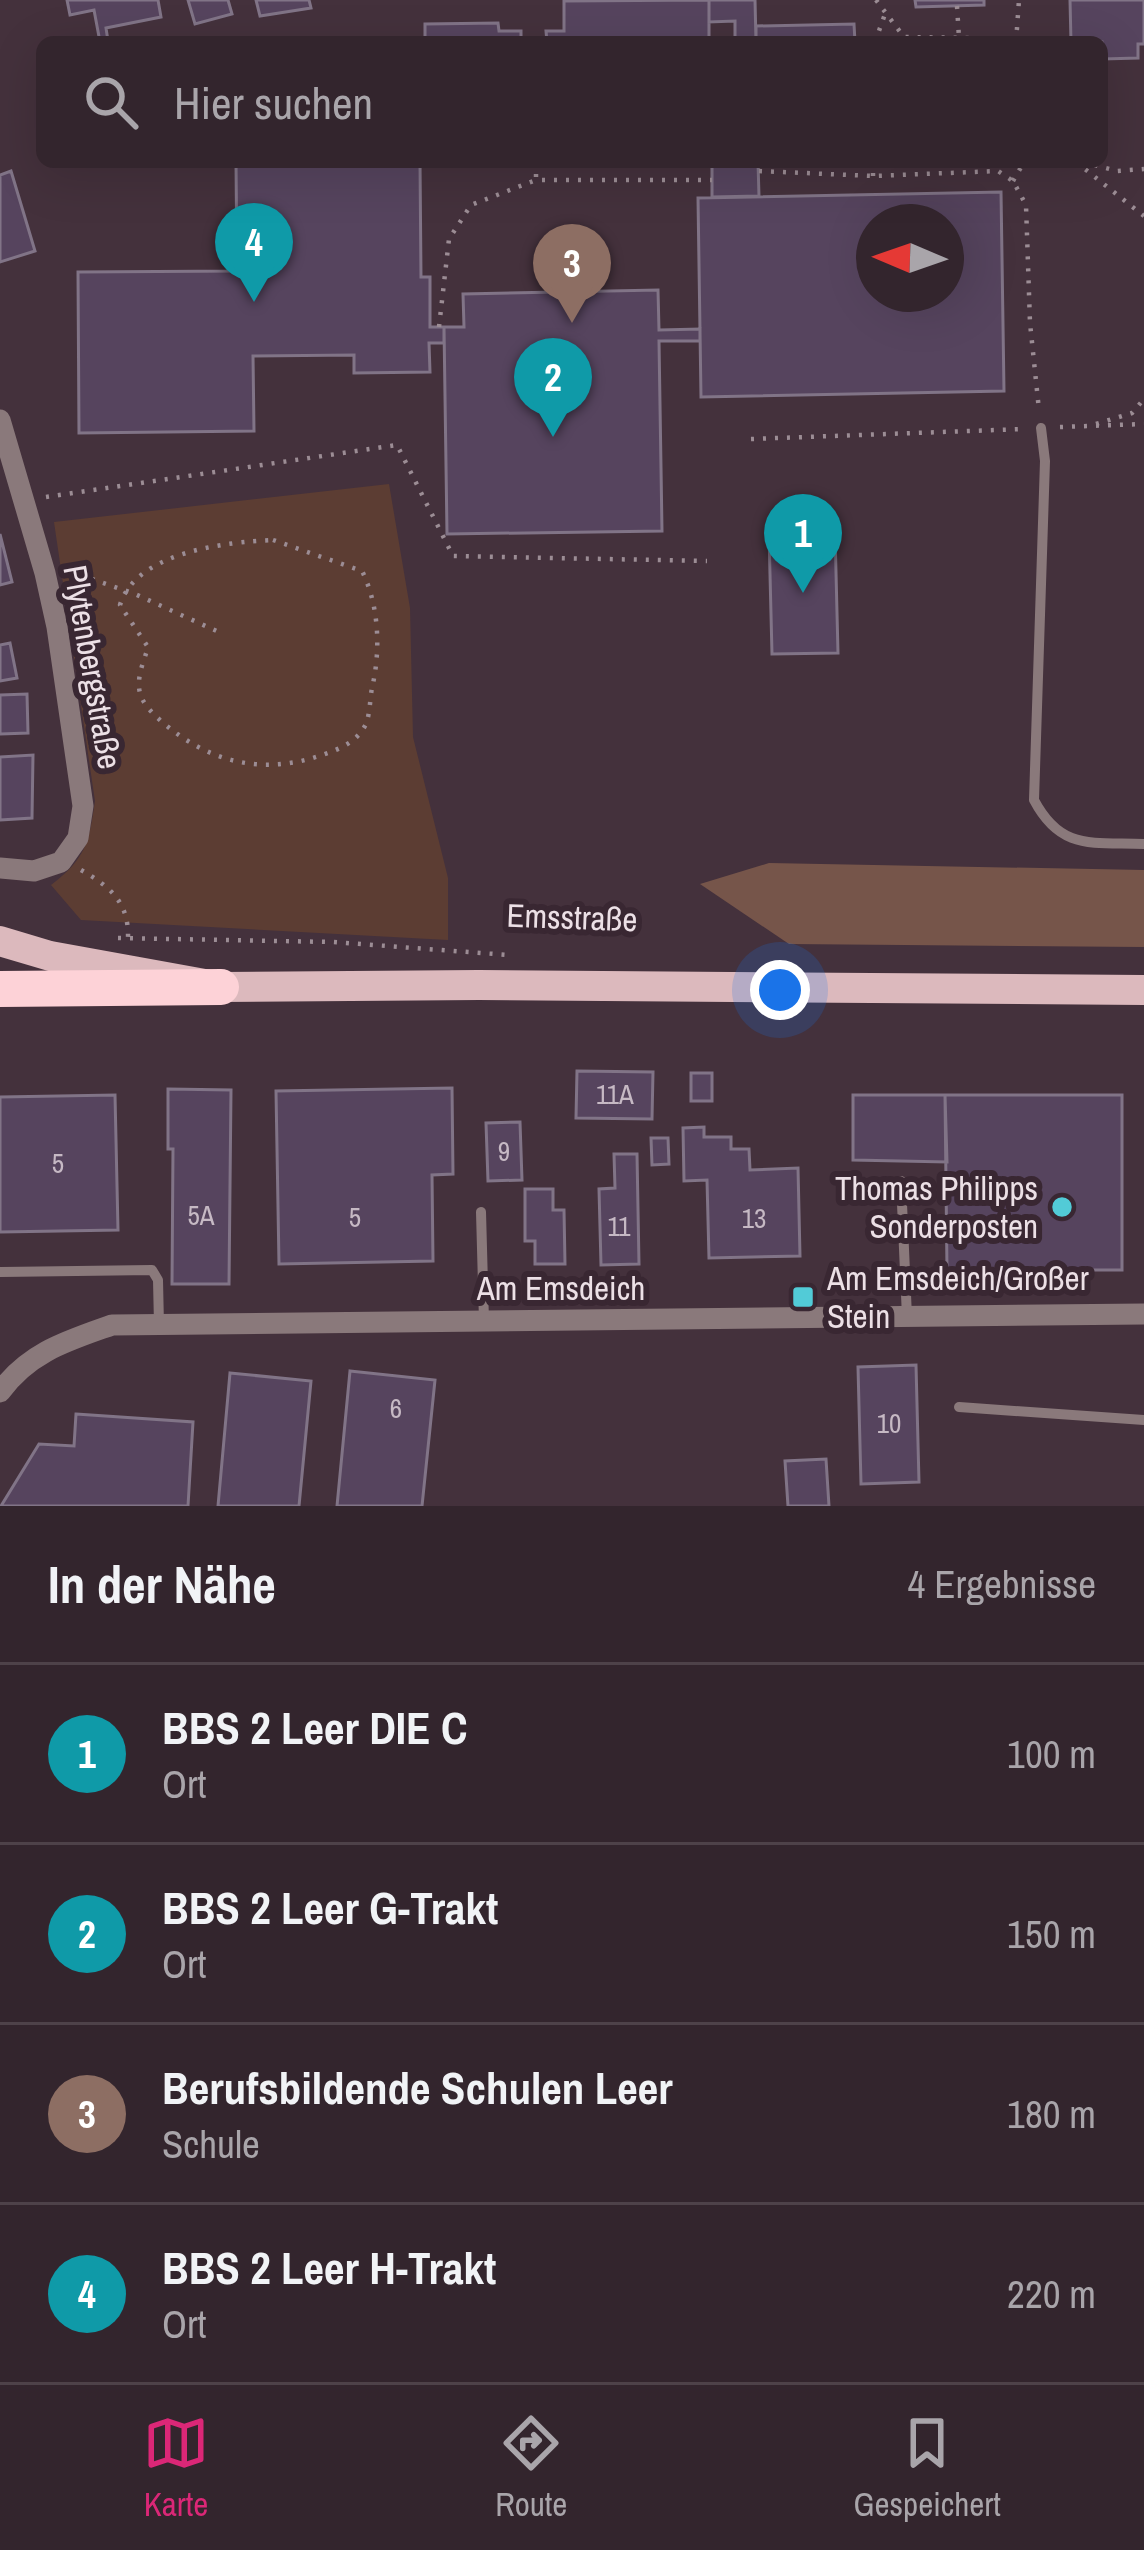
<!DOCTYPE html>
<html lang="de">
<meta charset="utf-8">
<style>
:root{--surface:#33252d;--page:#3b2d35;--text:#f1f3f6;--muted:#a9a5aa;--line:#4e4249;--accent:#db2777}
body{margin:0;font-family:"Archivo Narrow",sans-serif;background:var(--page);color:var(--text)}
.compass{position:absolute;left:856px;top:204px;width:108px;height:108px;border-radius:50%;background:var(--surface);box-shadow:0 12px 48px #0002;rotate:272deg}
.you{position:absolute;left:780px;top:990px;width:42px;height:42px;margin:-30px;border:9px solid #fff;border-radius:50%;background:#1a73e8;box-shadow:0 0 0 18px #1a73e833}
.badge{display:grid;place-items:center;width:78px;height:78px;border-radius:50%;background:var(--accent);color:#fff;font-size:39px;font-weight:700}
.pin{position:absolute;translate:-50% -99px;filter:drop-shadow(0 3px 6px #0008)}
.pin::after{content:'';position:absolute;top:63px;width:42px;height:36px;background:inherit;clip-path:polygon(0 0,100% 0,50% 100%)}
.list{margin:0;padding:0;list-style:none}
h2{display:flex;justify-content:space-between;align-items:center;height:156px;margin:0;padding:0 48px;font-size:51px}
h2 small{font-size:39px;font-weight:400;color:var(--muted)}
.list li{display:grid;grid-template-columns:78px 1fr auto;gap:36px;align-items:center;box-sizing:border-box;height:180px;padding:0 48px;border-top:3px solid var(--line)}
.list b{display:block;font-size:45px;white-space:nowrap}
.list p{margin:0;font-size:39px;white-space:nowrap;color:var(--muted)}
.list em{font-size:39px;font-style:normal;color:var(--muted)}
.icon{flex:none;width:66px;height:66px;fill:none;stroke:currentColor;stroke-width:2;stroke-linecap:round;stroke-linejoin:round}
.map{position:relative;flex:none;width:1144px;height:1506px;overflow:hidden}
.search{position:absolute;background:var(--surface);box-shadow:0 12px 48px #0002;left:36px;right:36px;top:36px;height:132px;display:flex;align-items:center;gap:30px;box-sizing:border-box;padding:0 42px;border-radius:18px;color:var(--muted);font-size:45px}
.sheet{height:876px;background:var(--surface)}
nav{display:flex;justify-content:space-around;align-items:center;box-sizing:border-box;height:168px;border-top:3px solid var(--line);background:var(--surface);font-size:33px;color:var(--muted)}
nav a{display:grid;justify-items:center;gap:6px}
nav .on{color:var(--accent)}
.map>svg:first-child{display:block}
.green{fill:#5c3d33}
.forest{fill:#76554a}
.building{fill:#56445e;stroke:#817487;stroke-width:3;fill-rule:evenodd}
.lines{fill:none;stroke-linecap:round;stroke-linejoin:round}
.path{stroke:#9c8d95;stroke-width:4.5;stroke-dasharray:3 9;stroke-linecap:butt}
.lane{stroke:#8a797b;stroke-width:10}
.street{stroke:#8a797b;stroke-width:21}
.primary{stroke:#dcb9bd;stroke-width:30}
.highway{stroke:#fdd2d7;stroke-width:36}
.poi-dot{fill:#52cbd7;stroke:#392732;stroke-width:4.5}
.labels{text-anchor:middle;stroke-width:12;stroke-linejoin:round;paint-order:stroke}
.number-label{font-size:27px;fill:#c6b9c4}
.street-label{font-size:33px;fill:#ece0e6;stroke:#392732}
.poi-label{font-size:33px;fill:#ece0e6;stroke:#392732;text-anchor:end}
</style>
<div class="map">
<svg width="1144" height="1506" viewBox="0 0 1144 1506">
<rect width="100%" height="100%" fill="#44313c"/>
<path class="green" d="M389,484L410,608L413,737L448,878V940L81,920L51,885C86,859 89,842 95,801L54,522Z"/>
<path class="forest" d="M769,863L1144,870V947L789,944L700,884Z"/>
<path class="building" d="M67,0H158L161,17L106,28L108,41L100,42L94,10L70,15Z
M188,0H228L232,14L195,24Z
M256,0H309L311,8L260,16Z
M709,0V42H547L546,31H564V1Z
M709,0H755L756,42H735V21L709,22Z
M915,0H984V5L916,7Z
M1070,0H1144V44H1138V58L1103,59L1102,42H1071Z
M498,23L499,31H521V42H425V24Z
M854,24L855,42H756V26Z
M236,162H420L421,277H430V327H444V343H429L430,372L354,373V355L253,356L254,431L79,433L78,272L237,271Z
M712,162H758L759,196L712,197Z
M11,171L35,251L0,262V175Z
M1001,192L1004,391L701,397L698,198ZM874,222H946V294H874Z
M658,290L659,330L700,329V341H659L662,531L447,534L444,327H464L463,294Z
M835,532L838,653L772,654L769,534Z
M0,534L12,582L0,585Z
M10,643L17,678L0,681V645Z
M27,694L28,733L0,734V695Z
M33,755L32,818L0,820V757Z
M577,1071L653,1072L652,1119L576,1118Z
M691,1073H712V1101H691Z
M452,1088L453,1174L432,1175L433,1261L279,1264L276,1091Z
M168,1089L231,1090L229,1284H172L173,1149H168Z
M115,1095L118,1230L0,1232V1097Z
M853,1095H945L947,1162L853,1160Z
M945,1095H1122V1270H947Z
M520,1122L522,1180L488,1181L486,1123Z
M704,1127V1137H731V1149H749L750,1170L798,1168L800,1256L709,1258L707,1180L684,1181L683,1128Z
M651,1138H668L669,1164L652,1165Z
M614,1154H637L639,1264L601,1265L599,1189L615,1188Z
M525,1189H553V1210H564L565,1264H535V1241H525Z
M916,1365L919,1482L861,1484L858,1367Z
M350,1371L435,1380L422,1506H337Z
M230,1373L311,1381L299,1506H218Z
M76,1414L193,1422L188,1506H1L39,1444L74,1446Z
M826,1459L829,1506H788L785,1461Z"/>
<g class="lines">
<path class="path" d="M876,0L904,37L974,38L979,42
M957,6L959,38
M875,42L885,14
M1016,42L1019,0
M536,162V180H712
M1076,162L1144,216
M1083,162L1117,171L1144,169
M759,171L873,176L998,171L1013,181L1026,205L1030,323L1039,410
M873,176V162
M1013,181L1024,162
M439,327L449,239L471,205L536,180
M1096,424L1132,413L1144,399
M1060,427L1144,424
M751,439L1024,429
M46,497L397,445L453,556L707,561
M273,540L362,571C379,605 381,650 372,688C370,698 370,714 366,724C357,742 340,749 322,755C262,776 208,762 161,721C149,710 138,699 139,683C139,671 145,658 148,647L120,605C136,552 226,542 273,540Z
M69,571L135,594L221,633
M81,870C111,887 129,903 128,938
M118,938L333,942L508,955"/>
<path class="lane" d="M1041,428L1045,461L1034,800C1061,851 1092,842 1144,844
M901,1181L907,1317
M481,1212L484,1321
M1,1272L152,1270L158,1280L159,1325
M959,1407L1144,1420"/>
<path class="street" d="M0,420L45,573L57,627L83,806L78,838L61,862L34,871L0,868
M0,1392C29,1352 67,1341 112,1325L1144,1314"/>
<path class="primary" d="M0,941L50,956L221,987L479,985L1144,990"/>
<path class="highway" d="M0,989L221,987"/>
</g>
<g class="poi-dot">
<circle cx="1062" cy="1207" r="12"/>
<rect x="791" y="1285" width="24" height="24" rx="6"/>
</g>
<g class="labels">
<g class="number-label">
<text x="615" y="1104">11A</text>
<text x="504" y="1161">9</text>
<text x="58" y="1173">5</text>
<text x="201" y="1225">5A</text>
<text x="355" y="1227">5</text>
<text x="754" y="1228">13</text>
<text x="619" y="1236">11</text>
<text x="396" y="1418">6</text>
<text x="889" y="1433">10</text>
</g>
<g class="street-label">
<text transform="translate(93 667) rotate(80)" y="12">Plytenbergstraße</text>
<text transform="translate(572 917) rotate(2)" y="12">Emsstraße</text>
<text x="561" y="1300">Am Emsdeich</text>
</g>
<g class="poi-label">
<text x="1038" y="1200">Thomas Philipps<tspan x="1038" dy="38">Sonderposten</tspan></text>
<text x="827" y="1290" text-anchor="start">Am Emsdeich/Großer<tspan x="827" dy="38">Stein</tspan></text>
</g>
</g>
</svg>
<svg class="compass" viewBox="-18 -18 36 36"><path d="M0-13l5 13h-10z" fill="#e53935"/><path d="M0 13l5-13h-10z" fill="#a9a5aa"/></svg>
<div class="you"></div>
<div class="pin badge" style="left:803px;top:593px;background:#0f9aa8">1</div>
<div class="pin badge" style="left:553px;top:437px;background:#0f9aa8">2</div>
<div class="pin badge" style="left:572px;top:323px;background:#8d6e63">3</div>
<div class="pin badge" style="left:254px;top:302px;background:#0f9aa8">4</div>
<div class="search"><svg class="icon" aria-label="search" viewBox="0 0 24 24"><circle cx="10" cy="10" r="6"/><path d="M15 15l6 6"/></svg>Hier suchen</div>
</div>
<section class="sheet">
<h2>In der Nähe<small>4 Ergebnisse</small></h2>
<ul class="list">
<li><span class="badge" style="background:#0f9aa8">1</span><div><b>BBS 2 Leer DIE C</b><p>Ort</p></div><em>100 m</em></li>
<li><span class="badge" style="background:#0f9aa8">2</span><div><b>BBS 2 Leer G-Trakt</b><p>Ort</p></div><em>150 m</em></li>
<li><span class="badge" style="background:#8d6e63">3</span><div><b>Berufsbildende Schulen Leer</b><p>Schule</p></div><em>180 m</em></li>
<li><span class="badge" style="background:#0f9aa8">4</span><div><b>BBS 2 Leer H-Trakt</b><p>Ort</p></div><em>220 m</em></li>
</ul>
</section>
<nav>
<a class="on"><svg class="icon" aria-label="map" viewBox="0 0 24 24"><path d="M3 6l6-2 6 2 6-2v14l-6 2-6-2-6 2zM9 4v14M15 6v14"/></svg>Karte</a>
<a><svg class="icon" aria-label="directions" viewBox="0 0 24 24"><path d="M12 3l9 9-9 9-9-9zM9 14v-3h6M13 9l2 2-2 2"/></svg>Route</a>
<a><svg class="icon" aria-label="saved" viewBox="0 0 24 24"><path d="M7 4h10v16l-5-4-5 4z"/></svg>Gespeichert</a>
</nav>
